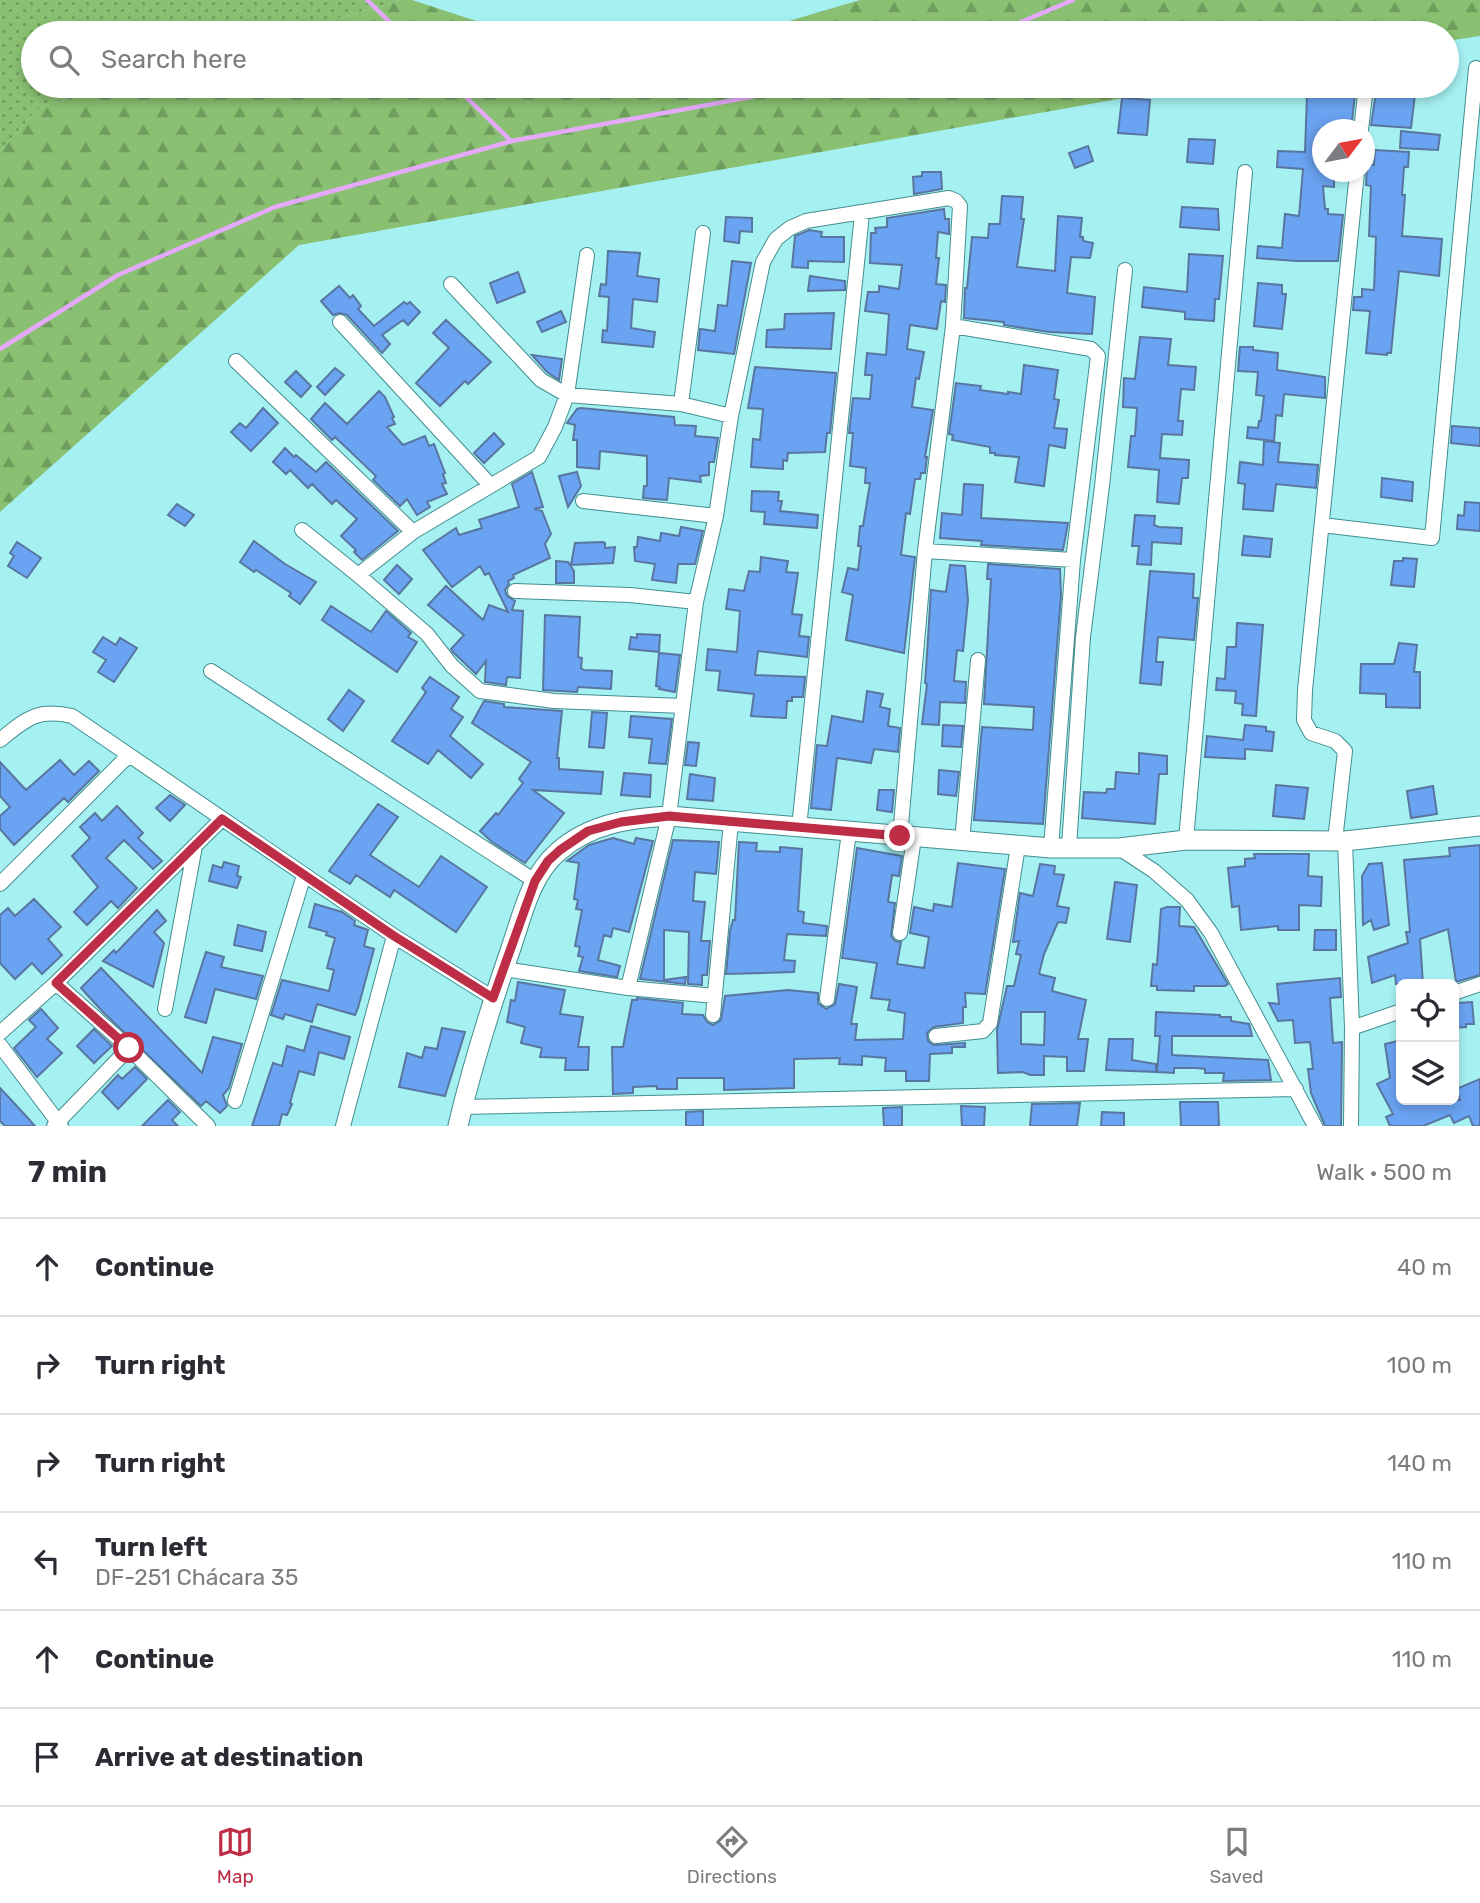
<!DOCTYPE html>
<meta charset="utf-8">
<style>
:root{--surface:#fff;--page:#f2f2f3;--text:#2b2b33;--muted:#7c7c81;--line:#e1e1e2;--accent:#be2d46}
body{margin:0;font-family:Rubik,sans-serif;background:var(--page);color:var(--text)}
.controls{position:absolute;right:21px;bottom:21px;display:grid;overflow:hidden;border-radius:10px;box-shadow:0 4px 10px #0003}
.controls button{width:63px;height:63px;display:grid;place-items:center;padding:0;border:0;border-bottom:2px solid var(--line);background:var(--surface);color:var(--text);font:35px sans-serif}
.compass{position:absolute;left:1312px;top:119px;width:63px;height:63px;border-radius:50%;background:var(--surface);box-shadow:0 4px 10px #0003;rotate:58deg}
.stop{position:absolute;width:21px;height:21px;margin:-16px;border:5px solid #be2d46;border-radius:50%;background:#fff}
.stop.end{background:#be2d46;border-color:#fff;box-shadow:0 2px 7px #0008}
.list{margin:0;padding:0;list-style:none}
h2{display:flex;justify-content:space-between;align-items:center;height:91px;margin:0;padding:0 28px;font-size:30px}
h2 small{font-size:23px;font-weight:400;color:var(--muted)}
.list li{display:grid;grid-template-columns:46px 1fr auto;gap:21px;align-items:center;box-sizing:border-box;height:98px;padding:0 28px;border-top:2px solid var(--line)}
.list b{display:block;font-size:26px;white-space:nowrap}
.list p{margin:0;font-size:23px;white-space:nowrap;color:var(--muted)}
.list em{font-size:23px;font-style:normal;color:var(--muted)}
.icon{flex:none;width:38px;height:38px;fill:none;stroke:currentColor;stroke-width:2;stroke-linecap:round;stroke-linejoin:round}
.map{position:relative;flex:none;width:1480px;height:1126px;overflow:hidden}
.search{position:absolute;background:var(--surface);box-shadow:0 4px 10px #0003;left:21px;right:21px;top:21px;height:77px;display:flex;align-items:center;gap:18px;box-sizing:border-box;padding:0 24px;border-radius:38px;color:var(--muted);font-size:26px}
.sheet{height:679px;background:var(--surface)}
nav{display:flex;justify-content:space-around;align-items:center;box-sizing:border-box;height:98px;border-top:2px solid var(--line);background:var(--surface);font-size:19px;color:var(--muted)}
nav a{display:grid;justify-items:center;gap:4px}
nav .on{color:var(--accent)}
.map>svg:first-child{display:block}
.grass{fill:url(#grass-dots)}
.forest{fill:url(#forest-firs)}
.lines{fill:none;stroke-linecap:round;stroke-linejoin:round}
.stream{stroke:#e5a9fc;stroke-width:4.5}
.building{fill:#6aa3f2;stroke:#5876a0;stroke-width:2;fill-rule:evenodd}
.street-casing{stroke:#438e8f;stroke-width:16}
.secondary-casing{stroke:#438e8f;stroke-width:21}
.street{stroke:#fff;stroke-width:14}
.secondary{stroke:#fff;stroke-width:19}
.route{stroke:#be2d46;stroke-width:9}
</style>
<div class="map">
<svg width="1480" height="1126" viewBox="0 0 1480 1126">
<defs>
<pattern id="grass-dots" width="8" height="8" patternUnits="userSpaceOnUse" patternTransform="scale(1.75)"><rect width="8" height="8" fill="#89c071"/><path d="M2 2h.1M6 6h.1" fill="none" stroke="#6f9d5e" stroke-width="1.8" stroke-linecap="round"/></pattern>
<pattern id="forest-firs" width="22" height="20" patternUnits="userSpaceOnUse" patternTransform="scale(1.75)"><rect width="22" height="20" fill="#89c071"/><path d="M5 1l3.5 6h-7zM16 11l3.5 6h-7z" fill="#6f9d5e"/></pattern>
</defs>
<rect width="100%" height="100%" fill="#a5f0f1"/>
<path class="grass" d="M0,0H401L288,33H33V86H111L40,107L0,151Z"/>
<path class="forest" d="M401,0H412L513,33H288Z
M860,0H1480V36L1447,41V33H748Z
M111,86H1191L299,245L0,512V151L40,107Z"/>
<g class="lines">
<path class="stream" d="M367,0L401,33
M995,33L1073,0
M455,86L511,141
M0,349L118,275L275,207L512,141L810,86"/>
</g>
<path class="building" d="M1310,86H1348V94H1355L1351,130H1322V172L1334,173V187L1323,186L1325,209H1328V214L1343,215L1338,261H1296L1257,258L1258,246L1282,248L1285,214L1299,216L1303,169L1277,167L1278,151L1305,152L1307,95H1309Z
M1377,86H1416L1411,128L1371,125Z
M1122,98L1150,100L1147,135L1118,133Z
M1401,131L1440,135L1438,150L1400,148Z
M1189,139L1215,140L1213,164L1187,162Z
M1088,146L1093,161L1075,168L1069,153Z
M1375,150L1409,152L1408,167H1404L1402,195H1405L1402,236L1442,239L1439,276L1399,271L1391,353H1387V355L1366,353L1370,311L1353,310L1354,297H1362V289L1374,290L1376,237L1369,236L1371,186L1366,185L1367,164L1374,165Z
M922,172H941L942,189L914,194L913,177L922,176Z
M1002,196L1023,197L1021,219H1024L1017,267L1055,271L1058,216L1082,218L1080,237H1083V241L1093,243L1090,258L1071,257L1067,293L1095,297L1092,334L1049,332L1004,325V322L964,318L965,288H967L972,237L988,238L989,224H1000Z
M1182,207L1218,209L1219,230L1180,227Z
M944,209L945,219H949V234L938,232L936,258H939L936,284L946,285L945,302L941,301L937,329L910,325L907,349L924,352L919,379L916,378L912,407L933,410L925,457H927L925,473H921L920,479H915L910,514L906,513L901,555L915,557L904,653L846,640L853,595L842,592L848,568L858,570L861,546H858L860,526H863L870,483H865L866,468L850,466L853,433H849L853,398L870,399L872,375H865L867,353L886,355L889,314L865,311L868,292H879V286L899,289L902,265L870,263L871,233H876L875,228L887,227V218Z
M726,217L752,218V232L740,231L739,243L724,241Z
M809,230L822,232L821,237H844V262L808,261V268L792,267L795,236Z
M608,251L640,253L637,276L659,279L657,302L633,299L631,328L655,332L653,347L602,342L603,330L607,331L609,297L599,296L601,284L606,285Z
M1189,254L1223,256L1219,299H1215L1214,321L1185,319V312L1142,307L1144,287L1187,292Z
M732,261L751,263L734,354L698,350L700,329L715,331L718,305L727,306Z
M518,272L525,292L497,303L490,283Z
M810,276L845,281V290L808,291Z
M1258,283L1282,285V294H1286L1282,329L1254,326Z
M339,286L350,298L353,295L361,306L358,309L374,326L404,302L407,304L410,302L420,312L408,325L403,320L382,335L390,344L382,353L347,315L339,313L333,315L321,301Z
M561,311L566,322L542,332L537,322Z
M834,313L831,349L766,347L767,330L784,329L785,314Z
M446,320L491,362L468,384L465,381L440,406L416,383L449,348L433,333Z
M1140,337L1171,339L1168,365L1196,367L1194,390L1181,389L1178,421H1183L1182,435L1162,434L1160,458L1189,460L1188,478H1182L1179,504L1157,502L1159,470L1128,467L1131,436H1135L1137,408L1123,407L1124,378L1135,379Z
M1240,347H1253V350L1278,353L1277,370L1325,377V398L1284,394L1282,416L1276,415L1274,441L1247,438L1248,427L1258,428L1259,421H1261L1264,396L1256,395L1258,372L1238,371Z
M532,355L562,359L559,380L547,372Z
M1024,365L1058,370L1054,399L1059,400L1054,428L1067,429L1065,448L1049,445L1044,486L1015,482L1019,457L995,455V453H990V447L952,440L953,435L949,434L956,383L981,386L980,390L1008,394V392L1021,394Z
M755,367L836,373L830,433H827L825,452L788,453L787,461L783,460V469L751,467L753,439L760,440L763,409L748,408Z
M335,368L344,375L325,395L317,387Z
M296,371L311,386L301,397L285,382Z
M379,391L385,397L394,417L392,418L395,424L387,427L403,445L425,436L429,446L434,444L445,473L443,474L446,483L442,484L447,494L427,502L430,507L417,515L407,499L400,506L373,480L376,476L335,437L332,440L311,419L325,403L347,424Z
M263,408L278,423L251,451L231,432L240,423L246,428Z
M581,408L674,417L675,425L696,426L695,436L718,438L714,462H709V475L700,476L701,482L669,478L667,500L643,498L644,486H647V456L600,451L599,469L577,467V440H573L575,425L567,423L577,409Z
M1452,426L1480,428V446L1451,443Z
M494,433L504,444L484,463L474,453Z
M1264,441L1280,443L1278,462L1318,465L1316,488L1276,484L1273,511L1243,509L1245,484L1238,483L1240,462L1263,465Z
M285,448L294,457L296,455L316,472L326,462L398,531L362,560L354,552L356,550L341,536L357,519L336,500L332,504L312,484L308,488L290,470L286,474L273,462Z
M532,472L543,507L534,509L542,511L551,534L545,544L550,558L513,575L514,578L508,581L509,584L505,590L507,596L515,601L512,610L523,611L520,678L507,677L506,685L485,682L486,661L476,674L453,652L451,649L464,635L428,605L446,586L483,620L489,605L508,612L489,573L485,575L480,566L452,587L423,550L456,528L459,535L482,528L479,520L519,507L512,484Z
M577,472L581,486L568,507L559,476Z
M1382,478L1413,482L1412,501L1381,497Z
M964,484L983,485L981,518L1068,523L1063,550L981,545L982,541L940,538L942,513L962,515Z
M752,491L779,492L778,501H782L780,511L818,515L817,528L764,524L765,512L751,511Z
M1465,502L1480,503V531L1457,529L1458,515L1464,516Z
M177,504L194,515L185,526L168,515Z
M1135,515L1155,516L1154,525L1159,527L1182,528L1181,544L1152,542L1151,565L1137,564L1139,546H1132Z
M681,527L703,531L695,564H678L676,583L652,580L655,564L635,561L634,547H637L638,537L660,541L661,533L679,536Z
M1244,536L1272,539L1270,557L1242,555Z
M254,541L285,564L316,582L300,604L289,596L291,593L256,570L254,572L240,562Z
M17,542L41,558L27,578L8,566L14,556L10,553Z
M603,542L605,543V548L615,547L613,563L571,565L575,543Z
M761,557L788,561L786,572L798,573L792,614L802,615L799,636L809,637L807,657L758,651L755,675L805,677L803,697H792V701H787L786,718L751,716L754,694L718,690L720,671L706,670L708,649L737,652L740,611L726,609L729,589L744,591L749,571L760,572Z
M1403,558L1417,559L1414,587L1391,585L1394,561H1403Z
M556,561L568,562L574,571V583H556Z
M988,564L1060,569L1061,595L1043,824L974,820L982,727L1033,730L1034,707L984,704L991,579H987Z
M397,565L412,579L399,594L384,580Z
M950,565L965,566L968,600L963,651L957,650L954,681L966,682L965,703L940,702L939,725L922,724L927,684L925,683L926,670L931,590L946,592Z
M1150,571L1194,574L1193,598H1198L1194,640L1158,637L1156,662H1163L1161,685L1140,683Z
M331,606L371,632L386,611L411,633L408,637L417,642L397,672L322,620Z
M545,615L580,617L578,657L582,658L581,668L584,670L612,671L611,689L578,687L577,692L543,690Z
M1237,623L1263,625L1256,716L1242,715L1243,704L1235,703L1236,691L1216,690L1217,678L1225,679L1227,647H1236Z
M637,634L660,635L659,652L629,649L631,637L637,638Z
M103,637L116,645L120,638L137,648L114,682L98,672L106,660L93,652Z
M1399,643L1417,645L1414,672H1420V708L1386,707V694L1360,693L1361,664H1394Z
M659,653L680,655L675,692L659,689L660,687L656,686Z
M430,677L459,697L451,709L463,717L450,736L483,764L471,778L438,750L428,764L392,741L426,692L422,688Z
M349,690L364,701L343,731L328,719Z
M867,691L883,694L880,707L890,709L888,726L900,728L898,752L874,749L871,763L837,758L831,810L811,808L817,745L827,746L832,716L863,722Z
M484,701L504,704V707L562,711L557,758H559V769L603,772L601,794L533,790L564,813L525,863L492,842L480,831L496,813L498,815L523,783L519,779L531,762L472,723Z
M592,712L607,713L604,748L589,747Z
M631,716L672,719L666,764L649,763L652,739L629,737Z
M943,725L963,726L961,747L942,746Z
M1245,725L1266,727V731L1274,732L1272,751L1245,749V759L1205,757L1207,736L1243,740Z
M688,742L699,743L696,766L685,765Z
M1139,753L1167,756V774H1159L1155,824L1082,818L1084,792L1106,793L1107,789H1115L1116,772L1139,774Z
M60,760L74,775L89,761L99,771L68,802L64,798L14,845L0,829V816L10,807L0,796V762L26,790Z
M939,770L959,772L956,796L938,794Z
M624,773L651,775L650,797L621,795Z
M690,774L715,778L713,801L687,799Z
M1276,785L1308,788L1304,819L1273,816Z
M1433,786L1437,814L1411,818L1407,791Z
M879,790H894L892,812L877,810Z
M170,795L185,805L170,821L156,808Z
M378,804L398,817L370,855L419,887L441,856L487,887L456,932L394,890L390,897L356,875L350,884L329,871Z
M117,806L143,833L138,838L162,861L153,869L124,840L106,858L137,888L118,908L111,901L87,925L74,912L98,887L72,856L90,838L80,827L95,813L102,821Z
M613,838L634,844L636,838L653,841L629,932L613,928L611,937L604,935L598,960L620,966L617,977L579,971L583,957L578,956L580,947L575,946L582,910L576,909L578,900L574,899L579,863L567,861L589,845Z
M673,840L719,842L716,874L695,872L693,901L705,902L701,941H710L707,975H702V985L688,984L689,932L664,930V980L686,977L685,984L640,979Z
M739,842L757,843L756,851L780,852V847L802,849L798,911L804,912L803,923L827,926L826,936L787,934L784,960L795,961L794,972L726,974L730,931L733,920H735Z
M1480,845V975L1456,982L1448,929L1420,939L1423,984H1396L1395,975L1372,983L1368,957L1408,943L1406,932H1410L1404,860L1450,856L1449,848Z
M857,848L902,856L899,876L892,875L888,902L895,903L891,936L895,941L901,942L897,964L924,968L929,937L910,933L914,907L933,911L934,904L952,907L958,863L1005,869L985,994L965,993L966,1007H963V1023L934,1027L927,1033L928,1041L933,1045L965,1043V1047H952V1053L930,1054L929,1081H906V1071H885L886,1058L862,1056V1065L839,1064L840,1058L794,1059V1088L724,1090V1078H677V1089H657V1086L633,1087V1093L613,1094L612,1047H623L632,1000H637V998L683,1003L682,1014L703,1015L707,1022L713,1025L721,1020L725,996L788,990L818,993V1003L826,1009L835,1004L839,984L857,987L851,1024H857L855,1040L903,1039L905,1013L888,1010L890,1000L871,998L877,963L842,958Z
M1254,854H1309L1308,876L1322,877L1321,906L1299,905V930H1278V926L1241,930L1239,906L1232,907L1228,868L1245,866V859L1255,858Z
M224,862L239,866L237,876L241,877L237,888L209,881L213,865L222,868Z
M1382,863L1389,925L1374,930L1371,920L1363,925L1362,876L1369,864Z
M1040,864L1055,866L1054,874L1064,875L1057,906L1069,908L1066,923L1058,922L1044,954L1039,974L1055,978L1052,991L1086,1000L1078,1039H1088L1084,1071H1067V1057L1044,1056V1075H1030L1023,1072L998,1073L997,1030L1007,986H1014L1021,955L1016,954L1019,941L1013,942L1020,893L1033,896ZM1021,1012H1045L1044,1045L1021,1044Z
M1115,882L1137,885L1130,942L1107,939Z
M34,899L61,927L48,939L62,955L42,974L32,963L15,979L0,963V915L8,908L15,916Z
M315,904L342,912L355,921L354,925L368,930L364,946L374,949L358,1008L355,1015L317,1004L312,1022L285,1014L283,1019L271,1015L282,980L329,991L334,970L327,968L335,938L326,935L327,932L309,927Z
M1167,907H1180L1179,926L1194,927L1228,984L1225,986H1194V991L1157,990V986H1151L1153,964L1157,965L1161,909Z
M157,910L166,921L154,932L164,943L153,987L103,961L114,950L116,953Z
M238,925L266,932L262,951L234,945Z
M1315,930H1336V950H1314Z
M206,952L224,957L221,967L263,976L256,999L215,989L206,1023L185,1017Z
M101,968L202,1073L213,1037L242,1044L229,1088L223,1095L227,1106L220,1113L206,1101L201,1106L102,1011L81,988Z
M1340,978L1341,997L1330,998L1333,1043L1342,1042L1341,1126H1325L1311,1093L1308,1069H1313L1310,1042L1295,1043L1293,1020L1278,1021L1269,1003L1279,1004L1277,984Z
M518,982L565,990L560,1014L583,1017L578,1047H589L588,1070H565L566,1058L540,1057L542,1048L521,1043L525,1027L507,1022L511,1000L515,1001Z
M1472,1002L1474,1024H1466V1027L1454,1028V1018L1458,1016L1457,1003Z
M41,1009L58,1028L47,1039L62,1053L37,1077L14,1048L36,1027L29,1020Z
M1156,1012L1220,1015V1017H1231V1021L1249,1024L1252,1036H1172V1055L1268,1060L1271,1080L1223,1081L1224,1073H1205V1069L1196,1068H1174V1073L1157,1072L1160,1036H1155Z
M311,1026L350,1037L344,1059L319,1052L314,1075L299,1071L290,1103L292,1104L287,1115L282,1114L279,1126H252L273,1063L282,1066L287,1046L304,1051Z
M442,1028L465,1032L445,1096L399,1087L407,1053L422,1058L425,1047L437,1049Z
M94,1029L112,1046L94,1063L77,1046Z
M1109,1039H1133L1132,1060L1156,1064V1072L1106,1070Z
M1398,1041L1401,1064V1100H1460L1456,1089L1480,1079V1126H1473L1469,1116L1454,1123L1450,1115L1423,1126H1390L1386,1117L1393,1114L1377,1084L1390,1078L1385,1044Z
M135,1067L147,1079L118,1109L102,1092L118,1075L122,1079Z
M0,1088L26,1116L35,1126H5L0,1121Z
M168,1100L180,1112L172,1120L178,1126H142Z
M1180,1102H1218L1219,1126H1181Z
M1080,1103L1077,1126H1030L1032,1104Z
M961,1106L985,1107L984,1126H962Z
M902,1107V1126H884L883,1108Z
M703,1111V1126H686V1112Z
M1102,1112L1124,1113V1126H1101Z"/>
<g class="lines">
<g class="street-casing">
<path id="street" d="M1361,130L1366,86
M451,284L541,380L567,395L681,404L731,416
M340,322L490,485
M953,326L1091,349L1098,356L1073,560L1051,848
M236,361L413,532
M681,404L703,233
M583,501L716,516
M1322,525L1432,538L1476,68
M302,530L358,575L427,634L452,666L480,691L554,701L683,706
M925,551L1073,560
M358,575L413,532L539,457L555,427L567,395L587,255
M515,591L630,595L696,602
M211,671L535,881
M0,740C26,719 37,708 72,716L394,936L493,998
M799,828L862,214
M1186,840L1245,172
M1335,841L1345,751L1335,741L1311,733L1304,720L1305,690L1357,172
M1345,841L1352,1028L1351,1126
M962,842L978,660
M1069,847L1083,637L1102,486L1125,270
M1119,848L1154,871L1187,900L1211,933L1315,1126
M0,884L128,756
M900,933L914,838
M504,969L628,988L715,996
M56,983L129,1048L208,1126
M628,988L669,816L696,602L716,516L731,416L763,262L776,239L790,228L806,221L949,198L956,201L960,206L953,326L925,551L900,836
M1454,993L1480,984
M827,999L849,832
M165,1009L195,846
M713,1015L731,822
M1352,1028L1401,1011
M0,1033L56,983L222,819
M936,1036L983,1031L990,1023L1018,846
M0,1045L61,1126
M235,1101L304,875
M463,1107L1296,1089
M54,1126L129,1048
M343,1126L394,936"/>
</g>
<g class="secondary-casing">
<path id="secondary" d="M458,1126C472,1066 490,1009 510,951C522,917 530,875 559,851C590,824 629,818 669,816L1051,848H1119L1186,840L1345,841L1480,826"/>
</g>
<use href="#street" class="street"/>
<use href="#secondary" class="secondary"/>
</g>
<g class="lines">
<path class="route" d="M129,1048L56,983L222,819L394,936L493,998L535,881L548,861L560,850L588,831L621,822L669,816L900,836"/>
</g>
</svg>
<div class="controls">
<button><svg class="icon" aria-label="locate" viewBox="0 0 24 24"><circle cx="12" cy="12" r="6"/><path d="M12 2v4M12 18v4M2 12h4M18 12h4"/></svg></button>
<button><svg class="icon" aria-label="layers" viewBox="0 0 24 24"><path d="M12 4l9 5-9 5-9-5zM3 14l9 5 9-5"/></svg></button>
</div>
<svg class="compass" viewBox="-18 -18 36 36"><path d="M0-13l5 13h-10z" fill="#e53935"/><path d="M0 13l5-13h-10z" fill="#7c7c81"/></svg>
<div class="stop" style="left:129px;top:1048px"></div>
<div class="stop end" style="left:900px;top:836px"></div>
<div class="search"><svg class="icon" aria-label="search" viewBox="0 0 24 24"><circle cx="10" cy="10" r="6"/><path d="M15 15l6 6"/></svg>Search here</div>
</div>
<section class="sheet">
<h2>7 min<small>Walk · 500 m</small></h2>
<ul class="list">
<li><svg class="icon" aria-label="ahead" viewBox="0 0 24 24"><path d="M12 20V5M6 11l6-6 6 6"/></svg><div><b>Continue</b></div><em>40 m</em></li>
<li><svg class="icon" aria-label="right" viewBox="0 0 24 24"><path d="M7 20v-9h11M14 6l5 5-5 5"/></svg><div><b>Turn right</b></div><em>100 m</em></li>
<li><svg class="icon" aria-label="right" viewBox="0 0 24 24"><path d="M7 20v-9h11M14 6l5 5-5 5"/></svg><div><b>Turn right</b></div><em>140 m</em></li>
<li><svg class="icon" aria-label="left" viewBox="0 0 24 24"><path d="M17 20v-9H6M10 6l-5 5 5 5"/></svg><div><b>Turn left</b><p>DF-251 Chácara 35</p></div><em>110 m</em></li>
<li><svg class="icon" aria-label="ahead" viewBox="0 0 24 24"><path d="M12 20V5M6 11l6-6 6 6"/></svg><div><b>Continue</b></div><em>110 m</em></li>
<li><svg class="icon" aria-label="arrive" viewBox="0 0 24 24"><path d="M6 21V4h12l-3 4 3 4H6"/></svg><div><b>Arrive at destination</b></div></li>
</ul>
</section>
<nav>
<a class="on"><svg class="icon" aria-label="map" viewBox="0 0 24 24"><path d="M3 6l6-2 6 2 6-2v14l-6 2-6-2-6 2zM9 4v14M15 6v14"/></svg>Map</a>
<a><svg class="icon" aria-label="directions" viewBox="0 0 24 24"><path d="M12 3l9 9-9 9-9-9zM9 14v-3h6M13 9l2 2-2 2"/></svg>Directions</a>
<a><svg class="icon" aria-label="saved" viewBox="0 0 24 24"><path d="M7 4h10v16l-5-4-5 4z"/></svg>Saved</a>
</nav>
